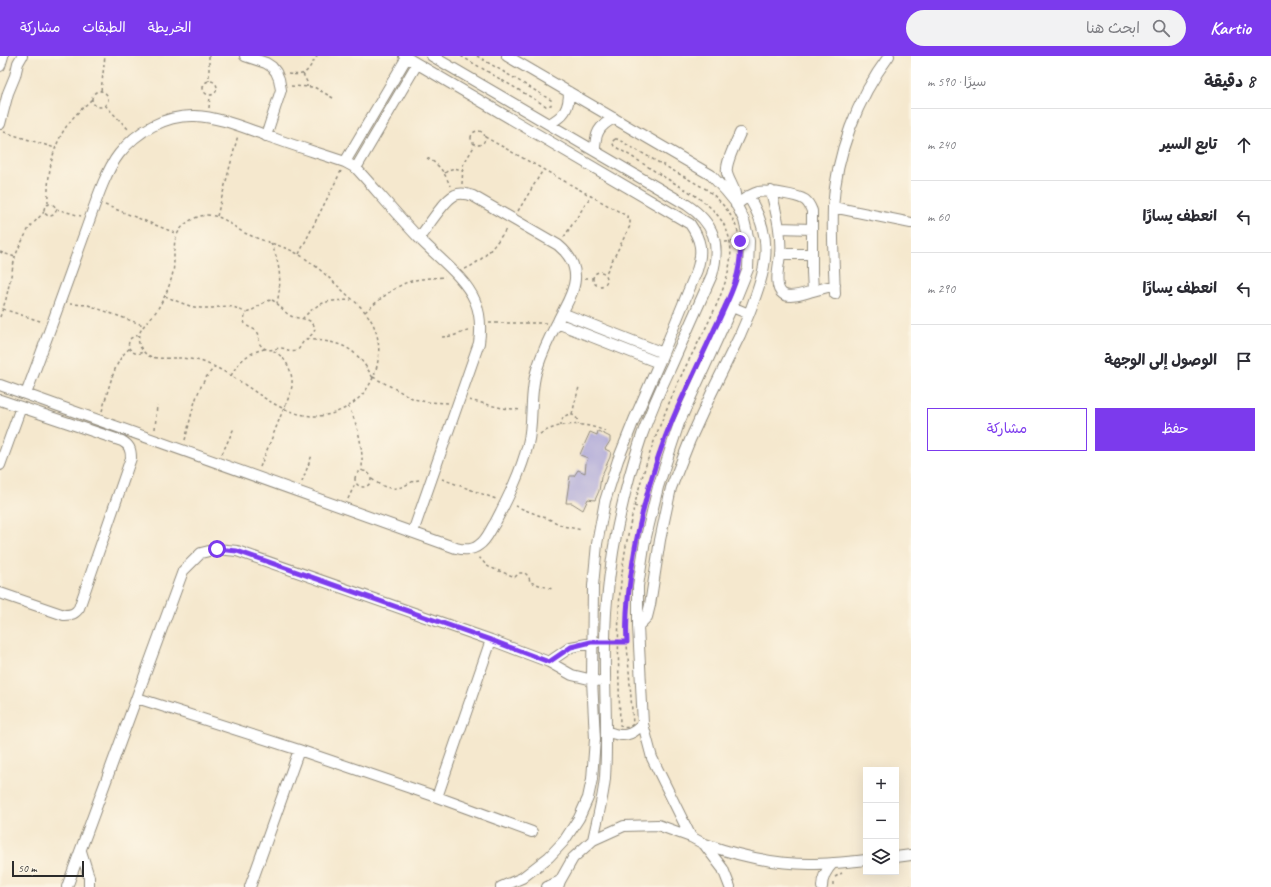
<!DOCTYPE html>
<html lang="ar">
<meta charset="utf-8">
<style>
:root{--surface:#fff;--page:#f2f2f3;--text:#2b2b33;--muted:#7c7c81;--line:#e1e1e2;--accent:#7c3aed}
body{margin:0;font-family:Caveat,"Playpen Sans Arabic",sans-serif;background:var(--page);color:var(--text);direction:rtl}
.controls{position:absolute;right:12px;bottom:12px;display:grid;overflow:hidden;border-radius:0px;box-shadow:0 4px 16px #0002}
.controls button{width:36px;height:36px;display:grid;place-items:center;padding:0;border:0;border-bottom:1px solid var(--line);background:var(--surface);color:var(--text);font:20px sans-serif}
.scale{position:absolute;left:12px;bottom:10px;width:72px;box-sizing:border-box;padding-left:4px;border:2px solid #2b2b2b;border-top:0;font-size:11px;line-height:14px;white-space:nowrap;color:#2b2b2b;-webkit-text-stroke:3px #fcf5e5;paint-order:stroke}
.stop{position:absolute;width:12px;height:12px;margin:-9px;border:3px solid #7c3aed;border-radius:50%;background:#fff}
.stop.end{background:#7c3aed;border-color:#fff;box-shadow:0 1px 4px #0008}
.list{margin:0;padding:0;list-style:none}
h2{display:flex;justify-content:space-between;align-items:center;height:52px;margin:0;padding:0 16px;font-size:17px}
h2 small{font-size:13px;font-weight:400;color:var(--muted)}
.list li{display:grid;grid-template-columns:26px 1fr auto;gap:12px;align-items:center;box-sizing:border-box;height:72px;padding:0 16px;border-top:1px solid var(--line)}
.list b{display:block;font-size:15px;white-space:nowrap}
.list em{font-size:13px;font-style:normal;color:var(--muted)}
.actions{display:flex;gap:8px;padding:12px 16px}
.actions a{flex:1;padding:9px 0;border:1px solid var(--accent);border-radius:0px;text-align:center;font-size:14px;color:var(--accent)}
.actions .main{background:var(--accent);color:#fff}
.icon{flex:none;width:22px;height:22px;fill:none;stroke:currentColor;stroke-width:2;stroke-linecap:round;stroke-linejoin:round}
.map{position:relative;flex:none;width:911px;height:831px;overflow:hidden;direction:ltr}
header{display:flex;align-items:center;gap:24px;box-sizing:border-box;height:56px;padding:0 20px;background:var(--accent);color:#fff}
header strong{font-size:19px}
nav{display:flex;gap:22px;margin-inline-start:auto;font-size:14px}
.search{width:280px;height:36px;background:var(--page);display:flex;align-items:center;gap:10px;box-sizing:border-box;padding:0 14px;border-radius:22px;color:var(--muted);font-size:15px}
main{display:flex}
aside{flex:1;background:var(--surface)}
.map>svg:first-child{display:block}
.building{fill:#b3add9}
.lines{fill:none;stroke-linecap:round;stroke-linejoin:round}
.minor-casing{stroke:#908a7c;stroke-width:12}
.path{stroke:#908a7c;stroke-width:1.5;stroke-dasharray:3 3;stroke-linecap:butt}
.minor{stroke:#fff;stroke-width:10}
.route{stroke:#7c3aed;stroke-width:5}
</style>
<header>
<strong>Kartio</strong>
<div class="search"><svg class="icon" aria-label="search" viewBox="0 0 24 24"><circle cx="10" cy="10" r="6"/><path d="M15 15l6 6"/></svg>ابحث هنا</div>
<nav><a>الخريطة</a><a>الطبقات</a><a>مشاركة</a></nav>
</header>
<main>
<aside>
<h2>8 دقيقة<small>سيرًا · 590 m</small></h2>
<ul class="list">
<li><svg class="icon" aria-label="ahead" viewBox="0 0 24 24"><path d="M12 20V5M6 11l6-6 6 6"/></svg><div><b>تابع السير</b></div><em>240 m</em></li>
<li><svg class="icon" aria-label="left" viewBox="0 0 24 24"><path d="M17 20v-9H6M10 6l-5 5 5 5"/></svg><div><b>انعطف يسارًا</b></div><em>60 m</em></li>
<li><svg class="icon" aria-label="left" viewBox="0 0 24 24"><path d="M17 20v-9H6M10 6l-5 5 5 5"/></svg><div><b>انعطف يسارًا</b></div><em>290 m</em></li>
<li><svg class="icon" aria-label="arrive" viewBox="0 0 24 24"><path d="M6 21V4h12l-3 4 3 4H6"/></svg><div><b>الوصول إلى الوجهة</b></div></li>
</ul>
<div class="actions"><a class="main">حفظ</a><a>مشاركة</a></div>
</aside>
<div class="map">
<svg width="911" height="831" viewBox="0 0 911 831">
<rect width="100%" height="100%" fill="#fcf5e5"/>
<filter id="ink" filterUnits="userSpaceOnUse"><feTurbulence type="fractalNoise" baseFrequency=".025" numOctaves="2"/><feDisplacementMap in="SourceGraphic" scale="8" xChannelSelector="R" yChannelSelector="G"/><feConvolveMatrix kernelMatrix="1 2 1 2 8 2 1 2 1" color-interpolation-filters="sRGB"/></filter>
<filter id="wash" filterUnits="userSpaceOnUse"><feTurbulence type="fractalNoise" baseFrequency=".012" numOctaves="4" result="noise"/><feDisplacementMap in="SourceGraphic" scale="16" xChannelSelector="R" yChannelSelector="G"/><feGaussianBlur stdDeviation="0.9" result="paint"/><feColorMatrix in="noise" values="0 0 0 0 0 0 0 0 0 0 0 0 0 0 0 0 0 1.4 0 .05"/><feComposite in="paint" operator="in"/></filter>
<g filter="url(#wash)">
<rect width="100%" height="100%" fill="#f5e8ce"/>
<g id="blocks">
<path class="building" d="M598,375L610,381V385L605,393L611,396L610,401L601,421L599,435L595,444L588,443L583,454L572,447H566L570,420H574L578,414L585,417L586,407L588,402L580,399L581,396L590,376L597,379Z"/>
</g>
</g>
<g filter="url(#ink)">
<use href="#blocks" fill-opacity="0" stroke="#908a7c" stroke-width="1"/>
<g class="lines">
<g class="minor-casing">
<path id="minor" d="M245,0L266,7L272,11L276,16L279,23L281,34L266,80
M404,0L690,168C701,184 703,195 697,214L659,307L634,364L618,404L605,445L597,488L593,530L592,624L595,683L592,723L588,742L579,762L564,785L549,801L522,822L501,831
M432,0L687,149C714,167 721,188 712,219C698,250 684,281 670,313C660,334 650,357 642,379C624,433 612,488 607,544C601,603 609,663 605,722C603,743 597,764 593,784
M507,0L711,119L726,135L735,146L744,164L749,185L748,213L737,240L679,367L658,431L645,485L638,530V570L643,668L652,702L691,781
M0,10L3,0
M0,68L8,37L15,20L18,7L22,0
M549,68C564,60 569,53 569,36
M595,94C595,77 599,70 614,62
M345,106L407,1
M356,112L417,8
M771,135C776,156 782,178 780,199C779,209 773,232 783,238C790,243 805,237 813,235
M748,140C776,184 766,213 749,258
M735,144C737,134 729,126 727,117C725,107 736,87 740,77
M736,149C743,144 750,138 758,136C767,134 797,139 805,144C809,147 810,150 812,155V216L813,235L835,229
M833,151L911,167
M779,172L812,173
M780,198H812
M835,238C834,209 832,181 833,152C836,98 857,43 889,0
M562,257L663,297
M557,267L659,307
M0,329L456,492C464,494 472,495 479,489C487,484 490,474 495,467C508,442 521,416 528,388C534,364 529,337 537,313C542,297 550,280 558,265C564,252 574,238 575,223C576,209 569,198 558,189L473,140C467,138 461,136 455,139C444,144 427,172 419,182
M26,338C46,285 65,232 84,179C93,155 104,117 119,98C137,75 165,59 195,60C219,61 242,71 265,79C291,89 319,97 345,106L356,112C377,135 397,159 419,182C437,201 465,221 475,245C481,259 481,273 479,287L413,476
M0,344L122,385C129,389 131,393 131,402L79,552C75,558 71,559 64,559L0,537
M0,409L21,351
M638,570L647,561L650,549L660,484L671,432L690,384L712,336L740,279L749,258L732,251
M549,606L571,591L597,586
M137,642L299,694L437,741L532,776
M606,675C623,682 631,680 643,668
M437,741L491,584
M705,788C739,800 774,808 810,808C829,808 848,806 866,804
M81,795L89,821V831
M896,801L911,799
M67,831L183,515L201,497L217,493L237,495L491,584L549,606L572,619L597,625
M250,831L299,694
M547,831L560,825
M558,831L560,825L573,802L593,784L624,770L658,769L691,781L704,788L723,813L730,831
M822,831C822,821 826,814 833,807"/>
</g>
<path class="path" d="M209,0V25
M461,0L546,50L551,49V44L477,0
M288,18C308,20 306,16 317,0
M303,18L307,26V31
M203 32a7 7 0 1 1 14 0a7 7 0 1 1-14 0Z
M291,30L314,31L333,42
M101,35L105,0
M92 43a8 8 0 1 1 16 0a8 8 0 1 1-16 0Z
M105,49L129,74
M209,52L210,40
M471 82a7 7 0 1 1 14 0a7 7 0 1 1-14 0Z
M4,76L55,92
M485,81L627,160L630,164V170L606,217
M615,83H617L706,133C739,158 749,191 734,229L663,384L647,433L640,468L632,510L629,536L626,575L633,668C629,672 624,673 620,669C619,625 617,580 620,536C627,458 649,389 682,318C698,284 737,223 730,186C724,152 691,137 664,121C647,110 631,100 614,90L612,86Z
M427,102C440,109 445,117 450,130
M445,117C450,112 456,111 462,115
M462,128L463,109L475,89
M48,147C47,117 52,87 72,63C78,56 85,50 92,43
M44 154a6 6 0 1 1 12 0a6 6 0 1 1-12 0Z
M105,149L178,178
M56,153L81,160
M518,155L543,114
M207,159C211,159 215,160 218,161C228,164 237,174 247,178C264,186 282,189 298,198C314,207 328,221 341,233C349,241 359,248 366,257C384,279 382,312 366,334C353,351 333,361 312,360C271,357 245,322 208,308C200,304 190,303 181,302C168,301 149,307 141,292C132,276 149,266 157,254C164,243 170,230 173,216C175,206 173,195 175,185C178,170 193,160 207,159Z
M217,160L238,79
M564,181L591,140
M725,186L739,185
M271,187C280,207 282,225 277,247
M0,196L15,201
M299,198L341,115
M465,213C485,204 495,189 507,172
M593 223a7 7 0 1 1 14 0a7 7 0 1 1-14 0Z
M585,222H593
M165,240C177,245 190,252 204,252C223,253 226,245 246,257
M272,244C280,248 283,256 291,260C297,263 307,262 311,266C321,275 309,280 304,285C301,288 300,293 296,295C291,297 286,292 281,292C276,292 271,295 266,293C263,292 261,290 259,287C258,284 260,280 258,277C254,270 239,273 246,257C256,254 262,245 272,244Z
M70,248L88,249L143,269
M3,253L43,266
M365,256C378,245 392,232 408,226C420,222 433,222 445,221
M0,261L6,243L15,201L19,191L29,172L44,156
M302,263C320,244 327,245 351,244
M489,267H546
M138,279L131,282C124,291 133,301 143,296
M442,281L452,280L471,274
M307,283C343,287 354,289 373,322
M231,320C238,305 249,296 265,293
M373,321L414,343L426,346L448,347
M469,344L502,352L522,354
M348,350C359,371 363,391 362,415
M102,355C108,336 114,304 129,293
M572,358L579,331
M561,370V367L563,361L569,358C575,359 578,362 578,368
M155,373L157,349
M540,378C561,365 587,366 609,377
M185,384C192,359 195,330 215,311
M222,398L234,372
M260,411C267,394 274,377 281,359C285,350 290,340 292,330C293,315 286,301 272,294
M355 423a8 8 0 1 1 16 0a8 8 0 1 1-16 0Z
M372,423C381,431 392,435 404,430C410,427 414,424 421,424
M442,423L496,443
M302,426L312,399
M348,443L355,428
M515,450L551,464L563,470L582,474
M634,450L644,453
M479,501L486,509L489,511L515,521L519,517H525L529,521L530,526L552,533
M615,586H627
M835,821L842,817
M833,826V831
M904,831L911,830"/>
<use href="#minor" class="minor"/>
</g>
</g>
<g class="lines" filter="url(#ink)">
<path class="route" d="M217,493L237,495L491,584L549,606L571,591L591,586H627C625,555 630,523 635,492C644,443 656,399 677,353C689,327 702,300 714,274C728,244 743,219 740,185"/>
</g>
</svg>
<div class="controls">
<button>+</button>
<button>−</button>
<button><svg class="icon" aria-label="layers" viewBox="0 0 24 24"><path d="M12 4l9 5-9 5-9-5zM3 14l9 5 9-5"/></svg></button>
</div>
<div class="scale">50 m</div>
<div class="stop" style="left:217px;top:493px"></div>
<div class="stop end" style="left:740px;top:185px"></div>
</div>
</main>
